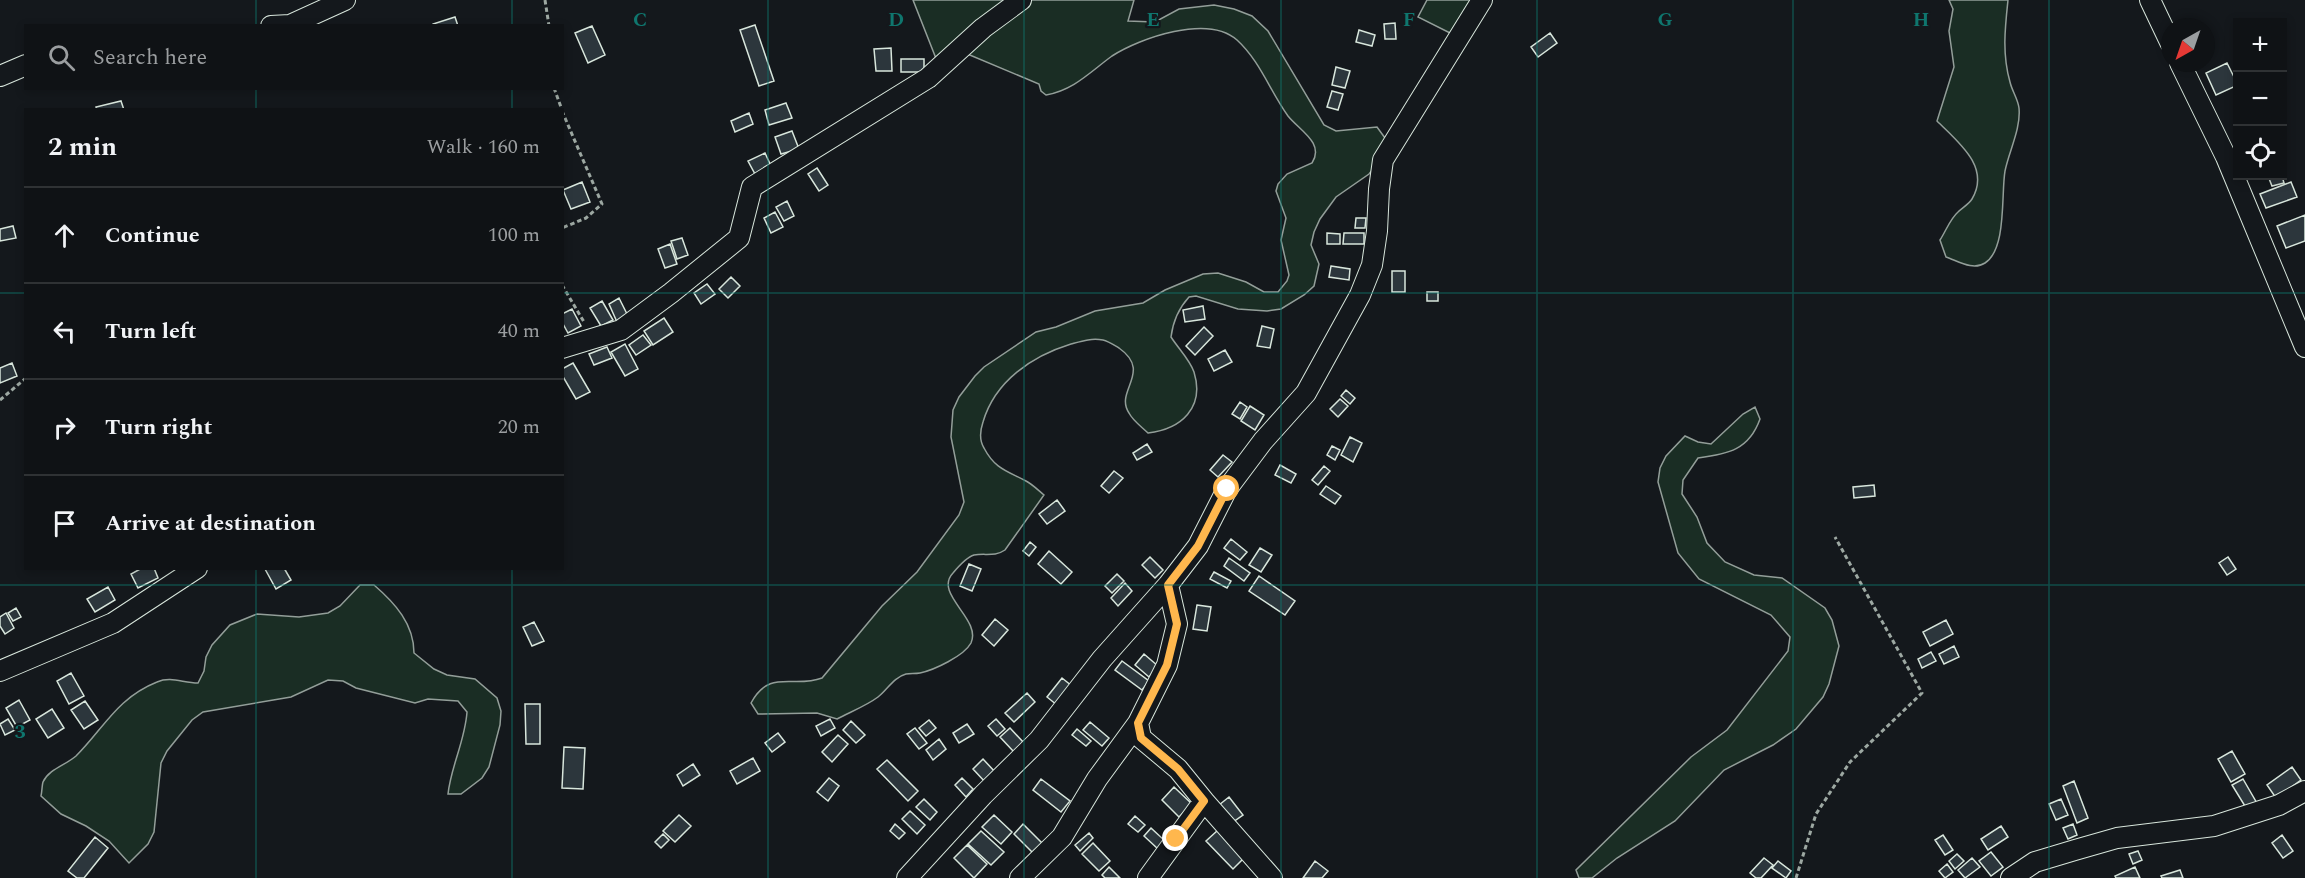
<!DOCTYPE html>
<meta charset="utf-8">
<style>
:root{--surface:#0f1215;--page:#181b1e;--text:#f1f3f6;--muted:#9b9ea0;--line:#2f3234}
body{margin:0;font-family:Spectral,serif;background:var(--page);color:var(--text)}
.controls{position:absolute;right:18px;top:18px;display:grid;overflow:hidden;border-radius:0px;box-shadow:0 3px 9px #0003}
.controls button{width:54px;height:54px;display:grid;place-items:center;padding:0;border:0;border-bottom:2px solid var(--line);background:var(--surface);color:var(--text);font:30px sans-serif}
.compass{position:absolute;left:2161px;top:18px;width:54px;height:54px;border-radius:50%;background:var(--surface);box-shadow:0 3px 9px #0003;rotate:220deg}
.stop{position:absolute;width:18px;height:18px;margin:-14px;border:4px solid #ffb74d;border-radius:50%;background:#fff}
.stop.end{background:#ffb74d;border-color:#fff;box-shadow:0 2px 6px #0008}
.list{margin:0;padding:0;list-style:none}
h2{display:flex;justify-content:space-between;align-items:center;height:78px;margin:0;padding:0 24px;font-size:26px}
h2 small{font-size:20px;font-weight:400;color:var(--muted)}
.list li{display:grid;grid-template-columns:39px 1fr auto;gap:18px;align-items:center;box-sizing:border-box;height:96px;padding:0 24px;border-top:2px solid var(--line)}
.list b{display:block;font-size:22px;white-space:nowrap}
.list em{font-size:20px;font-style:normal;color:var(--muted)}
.icon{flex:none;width:33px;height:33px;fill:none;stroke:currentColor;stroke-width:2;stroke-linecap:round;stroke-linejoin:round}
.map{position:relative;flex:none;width:2305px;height:878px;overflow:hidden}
.search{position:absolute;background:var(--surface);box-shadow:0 3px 9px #0003;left:24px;top:24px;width:540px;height:66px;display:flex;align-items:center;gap:15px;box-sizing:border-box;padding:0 21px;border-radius:0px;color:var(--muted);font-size:22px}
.panel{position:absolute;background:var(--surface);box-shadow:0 3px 9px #0003;left:24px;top:108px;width:540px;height:462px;border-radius:0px}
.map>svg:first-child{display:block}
.green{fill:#1a2d24;stroke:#939e99;stroke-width:1.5}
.building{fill:#2c363c;stroke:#d8e6dc;stroke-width:1.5}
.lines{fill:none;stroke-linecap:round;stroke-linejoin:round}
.minor-casing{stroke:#d8e6dc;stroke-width:22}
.path{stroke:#9da8a2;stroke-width:3;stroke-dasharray:4.5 3;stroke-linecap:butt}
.minor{stroke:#14181c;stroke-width:20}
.route{stroke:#ffb74d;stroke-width:8}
.grid{fill:none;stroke:#0f766e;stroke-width:1.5;stroke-opacity:0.55}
.grid-label{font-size:20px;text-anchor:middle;font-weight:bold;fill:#0f766e;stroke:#14181c;stroke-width:4.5;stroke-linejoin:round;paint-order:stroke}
</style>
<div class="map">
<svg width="2305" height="878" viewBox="0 0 2305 878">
<rect width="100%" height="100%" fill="#14181c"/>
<path class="green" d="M913,0H1009L937,61Z
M1029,0H1134L1128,21L1155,22L1179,9L1214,5L1234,9L1252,16L1268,31L1324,125L1336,131L1377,127L1385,138L1378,163L1369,174L1336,197L1320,219L1314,232L1311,245L1319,264L1314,286L1304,295L1281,309L1267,311L1238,309L1196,296L1189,297C1178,309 1173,321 1171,337C1178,348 1190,360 1194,372C1205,408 1181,429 1148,433C1142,427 1133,421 1129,413C1114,391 1153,372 1119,348C1114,345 1108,341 1103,340C1091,338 1082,341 1071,344C1032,356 995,381 983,422C980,431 979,440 984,448C995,469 1007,471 1026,481C1032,484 1038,490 1044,495L1005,550C995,557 985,553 974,555C967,557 958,567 953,573C933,594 982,619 971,643C964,656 934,670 920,673C915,674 910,673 906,674C894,677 887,690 878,697C866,706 850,712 837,719L817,713L758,714L751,703C770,668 793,689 822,678L882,606L917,572L959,515L964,502L951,437L953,410L959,397L975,376L984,367L1036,332L1056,327L1095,311L1143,303L1165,290L1203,274L1218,273L1246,282L1264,292H1278L1287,281L1289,275L1281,240L1286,218L1276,191L1278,184L1287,174L1312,163C1325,143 1299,130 1288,116C1270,91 1260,61 1237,40C1208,14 1140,38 1112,56C1090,72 1074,90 1046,95L1041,91L1039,84L965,53Z
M1427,0H1471L1450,33L1418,17Z
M1949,0H2008C2005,28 2002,54 2010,82C2012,91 2018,99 2019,108C2021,129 2009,151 2005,171C2001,194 2007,249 1985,263C1973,271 1958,261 1946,257L1940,240C1946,231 1950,219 1958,212C1962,208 1969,204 1972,199C1991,167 1958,142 1937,121L1954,67L1949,31L1953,9Z
M1755,407L1760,419C1749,450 1728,454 1698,458L1683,480L1682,494L1697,517L1707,543L1725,562L1754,575L1782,578L1825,608L1832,620L1839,646L1829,684L1823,697L1796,729L1773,745L1724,770L1675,821L1617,858L1592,878H1579L1576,870L1691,757L1727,730L1788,651L1790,637L1771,615L1699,579L1678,553L1658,482L1660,468L1666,456L1685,436L1698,442L1711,444L1743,414Z
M360,585H374C395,603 414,624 414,653L434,669L447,675L475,679L497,698L501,711L500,725L489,767L482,778L461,794H448C451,766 465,741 467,712L458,701L428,699L415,703L356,688L343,681L328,680L291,697L203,712L192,720L167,751L161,763L154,832L148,844L129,863L109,841L86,826L61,814L41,796C42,792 42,785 43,782C49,769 66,765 76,756C104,728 117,698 157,682C171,676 183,683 198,683L204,671L206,657L212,645L230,625L257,614L299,617L328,613L340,606Z"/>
<path class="building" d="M455,17L458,26H433V24Z
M1395,23L1396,39H1385L1384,24Z
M755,25L774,81L759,86L740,30Z
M592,26L605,55L588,63L575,33Z
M1359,30L1375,35L1372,46L1356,42Z
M1550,33L1557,43L1538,57L1531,47Z
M891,48L892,71H876L874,49Z
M901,59H924V72H901Z
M2227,63L2238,85L2216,95L2206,73Z
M1336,67L1350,71L1345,88L1332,85Z
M1332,91L1343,94L1338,110L1327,107Z
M121,101L124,110H97L96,107Z
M786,103L792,118L769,125L765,110Z
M749,113L753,124L735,132L731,121Z
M792,131L799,149L781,154L775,137Z
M765,153L771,166L755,174L748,161Z
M817,168L828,185L819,191L808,174Z
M2268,176H2282L2284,183L2272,186Z
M582,182L590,202L571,209L563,190Z
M2291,182L2297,197L2266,208L2260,194Z
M787,201L794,216L784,221L776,207Z
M775,212L783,227L771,233L764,218Z
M2305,215V241L2286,248L2277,226Z
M1356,218H1366L1365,228H1355Z
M13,226L16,238L0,241V229Z
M1327,233L1340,234V244H1327Z
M1344,233H1364V244H1343Z
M682,238L688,255L677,259L671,241Z
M670,244L677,264L665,268L658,249Z
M1331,266L1350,269L1349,280L1329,277Z
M1392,271H1405V292H1392Z
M731,277L740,286L728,298L719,289Z
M707,284L715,294L701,304L694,293Z
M1427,292H1438V301H1427Z
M619,298L628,316L617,322L609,304Z
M602,301L613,320L601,326L590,308Z
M1203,306L1205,319L1185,322L1183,310Z
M572,309L581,326L568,333L562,322V314Z
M664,318L673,332L653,345L644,331Z
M1262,326L1274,329L1270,348L1257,346Z
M1204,327L1213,336L1195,355L1186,346Z
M643,335L651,345L636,355L629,345Z
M625,344L638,369L625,376L611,352Z
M607,347L612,358L594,365L589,354Z
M1225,350L1232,362L1214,371L1208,359Z
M12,363L17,376L0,383V368Z
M573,363L590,392L576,399L562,375V369Z
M1346,390L1355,398L1350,404L1341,396Z
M1340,399L1348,406L1338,417L1330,409Z
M1240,402L1247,407L1240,419L1232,414Z
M1250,406L1264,415L1255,430L1241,421Z
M1350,437L1362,443L1353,462L1341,455Z
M1147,444L1152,452L1137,460L1133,453Z
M1332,446L1340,450L1335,460L1327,455Z
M1223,455L1232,462L1218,477L1210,470Z
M1280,465L1296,474L1291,483L1275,475Z
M1324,466L1330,471L1318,485L1312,480Z
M1114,471L1123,478L1109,493L1101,486Z
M1874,485L1875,496L1854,498L1853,487Z
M1326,486L1341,496L1335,504L1320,494Z
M1057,500L1065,511L1047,524L1039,514Z
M1231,539L1247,552L1240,560L1224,548Z
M1030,542L1036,547L1029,556L1023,551Z
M1260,548L1272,555L1261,572L1249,565Z
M1049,551L1072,572L1061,584L1038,564Z
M1150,557L1163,570L1155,578L1142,565Z
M2228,557L2236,569L2227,575L2219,563Z
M1229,558L1250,573L1244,581L1224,566Z
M969,564L981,569L972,591L960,586Z
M142,568H154L158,578L138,588L131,574Z
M284,568L291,580L276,589L265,569Z
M1214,572L1231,581L1227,588L1210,579Z
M1117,574L1124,581L1112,593L1105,586Z
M1259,576L1295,601L1285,615L1249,591Z
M1125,583L1132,591L1118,606L1111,598Z
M108,587L115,600L95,612L87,599Z
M1197,605L1211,607L1207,631L1193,629Z
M16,608L21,617L13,621L8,613Z
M6,613L14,628L5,634L0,626V617Z
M995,619L1008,630L994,646L982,635Z
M1946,620L1953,634L1930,646L1923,632Z
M534,622L544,641L532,646L523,627Z
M1954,646L1959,657L1944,664L1939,654Z
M1931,652L1936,661L1922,668L1918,659Z
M1144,654L1158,666L1149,677L1135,665Z
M1122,661L1149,681L1142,690L1115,670Z
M71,673L84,696L69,704L57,681Z
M1062,678L1072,686L1057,705L1047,697Z
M1027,693L1035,702L1014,722L1005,713Z
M19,700L30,720L17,727L6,708Z
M85,701L98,720L84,729L71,710Z
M525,704H540V744H526Z
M52,709L64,728L48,738L36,719Z
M8,719L15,730L5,735L0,724Z
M830,719L835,728L821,736L816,726Z
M996,719L1005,729L997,736L988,726Z
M929,720L936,728L926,736L919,728Z
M851,721L865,735L856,743L843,730Z
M1090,722L1109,738L1102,746L1083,730Z
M967,724L974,734L959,743L953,733Z
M915,728L927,743L919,749L907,734Z
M1010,728L1024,743L1014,752L1000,737Z
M1077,729L1091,741L1086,746L1072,735Z
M778,733L785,742L772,752L765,743Z
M838,735L848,744L832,762L822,752Z
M939,739L946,749L933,760L926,750Z
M564,747L585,748L583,789L562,788Z
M2232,751L2245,774L2231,782L2218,759Z
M753,758L760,771L737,784L730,771Z
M983,759L996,773L986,783L973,769Z
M887,760L918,791L908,801L877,769Z
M693,764L700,775L683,786L677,775Z
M2292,767L2301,780L2276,798L2267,785Z
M829,778L839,786L828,801L817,792Z
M962,778L973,789L966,797L955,785Z
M1041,779L1070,801L1061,812L1033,790Z
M2243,779L2258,805L2248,811L2232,785Z
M2074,781L2088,818L2077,823L2063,786Z
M1174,787L1192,804L1179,817L1162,800Z
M1229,797L1243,815L1233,822L1219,805Z
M924,799L937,812L930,820L916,807Z
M2061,799L2068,815L2056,820L2049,804Z
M910,811L925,825L917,834L902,819Z
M679,815L691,826L675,842L663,831Z
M994,815L1012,832L1001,844L982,827Z
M1135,816L1145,825L1138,832L1128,824Z
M895,824L905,833L899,839L890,831Z
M1023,824L1043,844L1033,853L1014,834Z
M2073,824L2077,835L2068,839L2063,828Z
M2001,826L2008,837L1988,850L1981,839Z
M1151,828L1165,841L1158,849L1144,836Z
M1218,830L1244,858L1233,869L1206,841Z
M981,831L1004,852L991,865L968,844Z
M1089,833L1093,838L1080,851L1075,845Z
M663,834L669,840L661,848L655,842Z
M1943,835L1953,850L1945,855L1935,840Z
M2282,835L2293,851L2283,858L2272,843Z
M95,837L108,848L84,878H77L68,871Z
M1093,843L1110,861L1099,871L1082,854Z
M967,845L987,864L974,878L954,858Z
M2138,851L2142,860L2133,864L2129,854Z
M1991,852L2003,867L1991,876L1979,861Z
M1957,854L1964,861L1955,869L1949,861Z
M1764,858L1773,865L1761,878H1756L1750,873Z
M1972,858L1980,867L1965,878L1958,870Z
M1315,861L1328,871L1322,878H1303Z
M1778,861L1791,871L1786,878L1772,868Z
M1947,864L1953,872L1945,878L1939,871Z
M1109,867L1120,878H1105L1102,875Z
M2135,867L2140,878H2116L2115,876Z
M2180,870L2183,878H2162L2161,876Z"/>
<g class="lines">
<g class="minor-casing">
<path id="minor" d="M2150,0L2170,42
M271,26L290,25L345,0
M2180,63L2226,157L2305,347
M0,76L26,65
M562,348L621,330L671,293L739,238L752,187L928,78L983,28L1021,0
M0,671L113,623L197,568
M1204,801L1272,878
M907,878L983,795L1039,740L1102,659L1168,585L1198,546L1227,489L1263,441L1306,393L1360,295L1372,265L1377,231L1379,189L1383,160L1482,0
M1020,878L1062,837L1097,779L1138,723
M1148,878L1204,801L1178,769L1141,738L1138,723L1167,665L1177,624L1168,585
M2011,878L2035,862L2075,850L2117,838L2214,826L2279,805L2305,791"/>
</g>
<path class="path" d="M545,0L549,26
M554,88L562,110
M562,111L602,204L586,218L562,228
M562,285L584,322
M0,400L26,378
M1796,878L1816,814L1850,762L1922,693L1835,537"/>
<use href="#minor" class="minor"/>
</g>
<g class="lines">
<path class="route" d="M1176,839L1204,801L1178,769L1141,738L1138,723L1167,665L1177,624L1168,585L1198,546L1227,489"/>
</g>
<path class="grid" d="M256,0V26M512,0V26M768,0V878M1024,0V878M1281,0V878M1537,0V878M1793,0V878M2049,0V878M256,88V110M512,88V110M0,293H26M562,293H2305M256,568V878M512,568V878M0,585H2305"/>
<g class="grid-label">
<text x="640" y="26">C</text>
<text x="896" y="26">D</text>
<text x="1153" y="26">E</text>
<text x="1409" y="26">F</text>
<text x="1665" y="26">G</text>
<text x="1921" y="26">H</text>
<text x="20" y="738">3</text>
</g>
</svg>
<div class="controls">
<button>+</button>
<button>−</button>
<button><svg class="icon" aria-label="locate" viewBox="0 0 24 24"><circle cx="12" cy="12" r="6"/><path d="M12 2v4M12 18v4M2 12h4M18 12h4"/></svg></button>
</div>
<svg class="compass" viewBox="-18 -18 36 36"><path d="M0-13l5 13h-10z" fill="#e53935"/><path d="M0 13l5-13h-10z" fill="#9b9ea0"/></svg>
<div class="stop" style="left:1227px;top:489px"></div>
<div class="stop end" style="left:1176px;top:839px"></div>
<div class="search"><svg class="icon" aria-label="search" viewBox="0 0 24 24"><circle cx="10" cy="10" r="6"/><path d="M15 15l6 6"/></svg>Search here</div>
<section class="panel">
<h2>2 min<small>Walk · 160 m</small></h2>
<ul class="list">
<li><svg class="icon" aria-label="ahead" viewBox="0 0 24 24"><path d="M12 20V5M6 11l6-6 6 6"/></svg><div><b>Continue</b></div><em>100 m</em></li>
<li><svg class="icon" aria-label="left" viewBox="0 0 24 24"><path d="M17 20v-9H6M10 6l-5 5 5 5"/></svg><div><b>Turn left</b></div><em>40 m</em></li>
<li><svg class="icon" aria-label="right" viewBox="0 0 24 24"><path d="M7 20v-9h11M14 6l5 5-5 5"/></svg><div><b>Turn right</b></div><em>20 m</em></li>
<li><svg class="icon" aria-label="arrive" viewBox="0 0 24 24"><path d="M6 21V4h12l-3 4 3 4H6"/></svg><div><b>Arrive at destination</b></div></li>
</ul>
</section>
</div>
